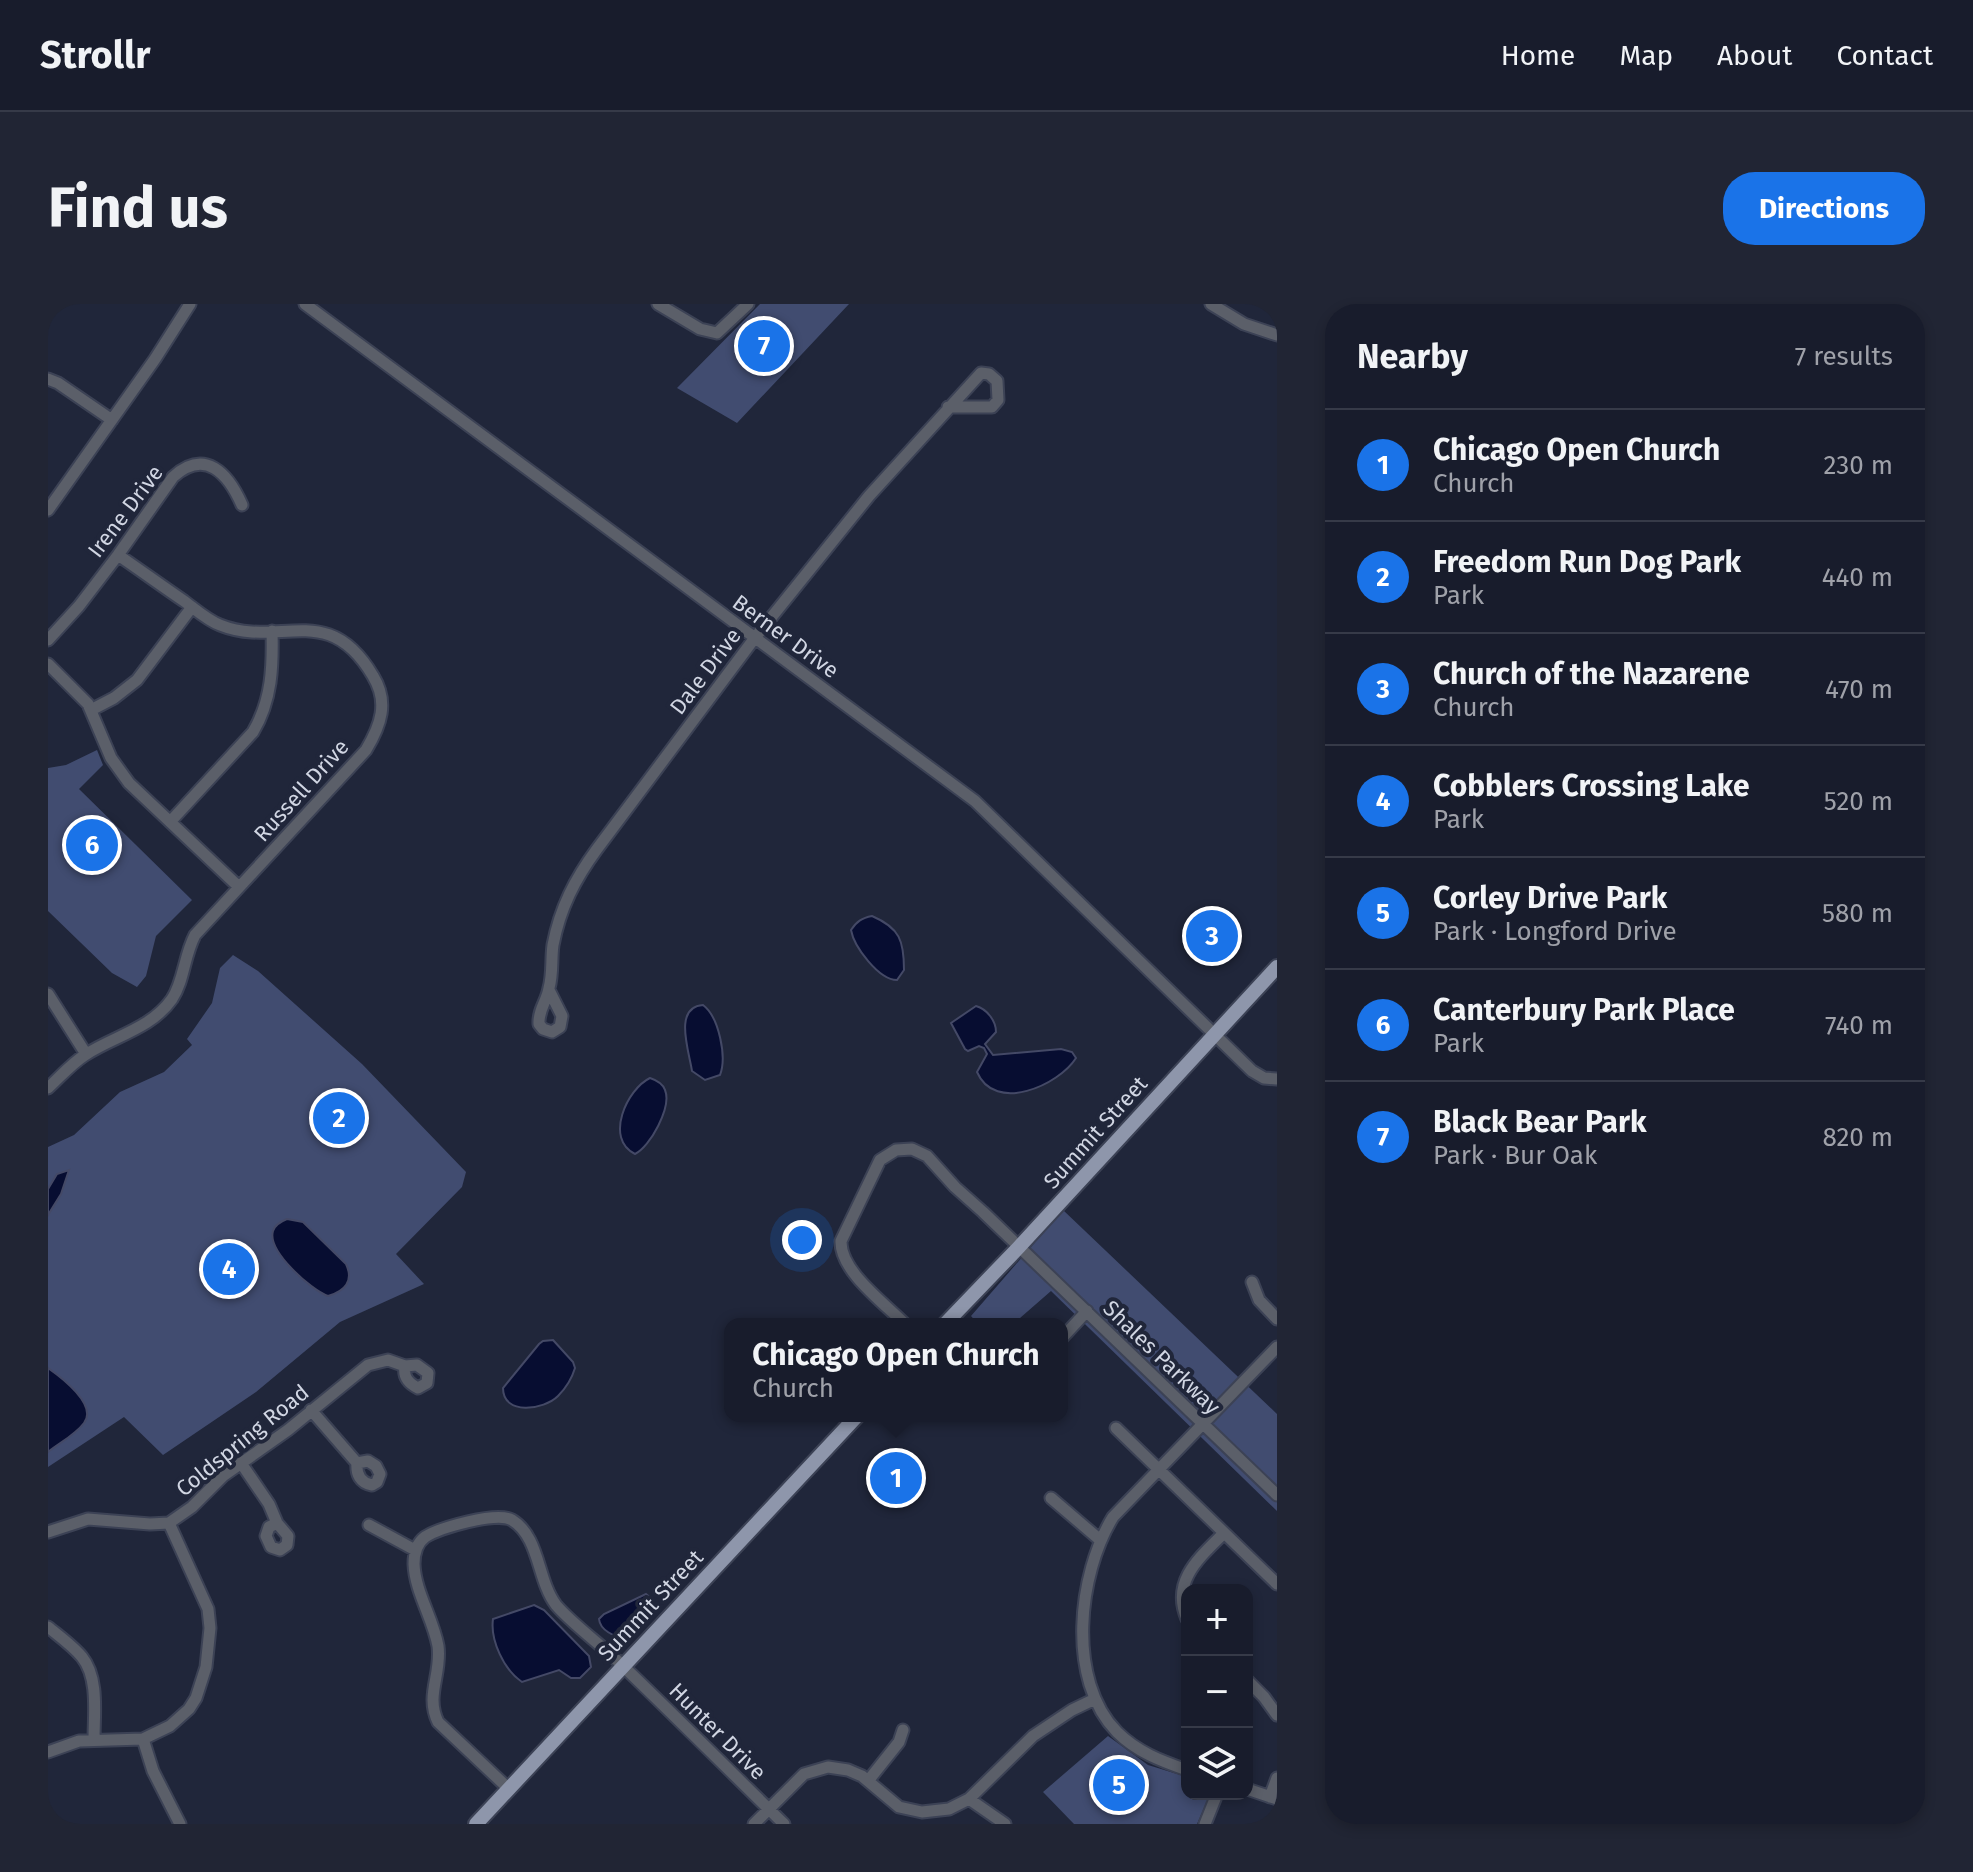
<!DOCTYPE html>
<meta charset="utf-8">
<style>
:root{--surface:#181c2c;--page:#212534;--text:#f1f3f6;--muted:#9fa1a9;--line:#363a48;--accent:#1a73e8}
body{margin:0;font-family:"Fira Sans",sans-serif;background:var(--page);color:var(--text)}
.controls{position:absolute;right:24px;bottom:24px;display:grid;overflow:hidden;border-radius:16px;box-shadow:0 4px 12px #0003}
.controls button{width:72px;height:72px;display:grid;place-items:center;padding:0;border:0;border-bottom:2px solid var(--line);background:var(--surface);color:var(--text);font:40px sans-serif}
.you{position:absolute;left:754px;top:936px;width:28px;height:28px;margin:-20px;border:6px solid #fff;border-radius:50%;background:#1a73e8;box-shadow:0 0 0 12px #1a73e833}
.badge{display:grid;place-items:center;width:52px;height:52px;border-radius:50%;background:var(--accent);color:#fff;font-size:26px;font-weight:700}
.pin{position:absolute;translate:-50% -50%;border:4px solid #fff;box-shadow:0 2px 8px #0006}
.popup{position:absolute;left:676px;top:1014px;width:344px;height:104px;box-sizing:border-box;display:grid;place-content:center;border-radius:16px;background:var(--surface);filter:drop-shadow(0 2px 6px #0005);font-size:26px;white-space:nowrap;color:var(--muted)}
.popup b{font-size:30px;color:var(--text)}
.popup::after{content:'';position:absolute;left:50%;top:100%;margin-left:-16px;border:16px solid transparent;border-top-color:var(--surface)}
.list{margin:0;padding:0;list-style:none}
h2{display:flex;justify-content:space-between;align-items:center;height:104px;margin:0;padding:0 32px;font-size:34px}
h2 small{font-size:26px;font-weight:400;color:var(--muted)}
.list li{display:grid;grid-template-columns:52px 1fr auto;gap:24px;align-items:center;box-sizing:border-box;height:112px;padding:0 32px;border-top:2px solid var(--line)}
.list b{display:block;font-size:30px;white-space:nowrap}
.list p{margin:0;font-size:26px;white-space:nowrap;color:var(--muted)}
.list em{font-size:26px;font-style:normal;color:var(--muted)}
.icon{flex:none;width:44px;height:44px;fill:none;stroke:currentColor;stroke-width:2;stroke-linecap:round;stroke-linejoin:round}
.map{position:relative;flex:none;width:1229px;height:1520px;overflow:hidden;border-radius:32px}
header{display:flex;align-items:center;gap:48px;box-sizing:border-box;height:112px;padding:0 40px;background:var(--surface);border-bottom:2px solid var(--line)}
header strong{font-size:38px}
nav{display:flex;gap:44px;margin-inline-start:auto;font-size:28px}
.intro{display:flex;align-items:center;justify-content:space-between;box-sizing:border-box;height:192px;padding:0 48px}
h1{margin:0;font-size:56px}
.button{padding:20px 36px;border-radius:32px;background:var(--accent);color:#fff;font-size:28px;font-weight:700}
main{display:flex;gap:48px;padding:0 48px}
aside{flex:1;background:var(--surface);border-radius:32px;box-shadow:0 4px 12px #0003}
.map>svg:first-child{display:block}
.green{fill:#414c70}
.water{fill:#070d31;stroke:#444966;stroke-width:2}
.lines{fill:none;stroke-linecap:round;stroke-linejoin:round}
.minor-casing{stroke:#3c4255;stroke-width:15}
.major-casing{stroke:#3c4255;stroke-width:18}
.minor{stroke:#5b5f69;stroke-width:11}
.major{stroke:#8e96ab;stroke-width:14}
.labels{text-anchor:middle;stroke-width:8;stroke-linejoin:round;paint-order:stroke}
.street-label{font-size:22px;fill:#d1d6e3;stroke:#20263a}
</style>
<header>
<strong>Strollr</strong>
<nav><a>Home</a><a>Map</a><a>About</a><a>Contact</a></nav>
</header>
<div class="intro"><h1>Find us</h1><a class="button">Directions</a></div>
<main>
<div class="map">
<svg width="1229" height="1520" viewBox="0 0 1229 1520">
<rect width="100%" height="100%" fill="#20263a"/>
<path class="green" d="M712,0H801L689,119L629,84Z
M49,446L55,461L31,485L144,596L108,632L98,672L89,683L64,669L0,607V464L18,461Z
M185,651L210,667L314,760L418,868L414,883L348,950L376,980L292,1018L208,1088L115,1151L76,1113L0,1163V843L26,831L72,788L116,768L144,741L139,735L164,699L172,664Z
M1015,906L1229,1110V1207L1003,987L965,1020H930L923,1012Z
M1060,1432L1100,1461L1139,1473V1490H1162L1149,1520H1026L995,1488Z"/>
<path class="water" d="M824,612C852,624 856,637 856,666L849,676C831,676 806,643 803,626C809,617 814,614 824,612Z
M655,701C671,713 679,753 672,771L657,776L644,767C641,747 625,703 655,701Z
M928,702C939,705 948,717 948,728L937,740L945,751L1013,745L1024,748L1028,754C1011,781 947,810 929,768L939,750L936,744L931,742L920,747L917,745L903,719Z
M602,774C608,776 615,780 617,786C624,803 602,843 587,850C556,835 579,785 602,774Z
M21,866L13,890L0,911V885L9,870Z
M239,915L255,918L298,960C306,977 297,987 280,992C263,986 219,947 225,927C227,920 234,917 239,915Z
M505,1036L525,1058L527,1064C524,1074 518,1084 510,1092C496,1106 455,1112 455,1084L491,1040L495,1037Z
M0,1064C13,1073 50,1101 36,1119C27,1131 11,1139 0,1148Z
M598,1290L603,1294L601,1297L589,1320L577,1334C566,1333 552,1326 551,1315L556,1310Z
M486,1301L496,1306L541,1352L543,1363L532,1374H523L511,1366L474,1378C456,1366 442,1336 445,1315Z"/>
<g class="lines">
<g class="minor-casing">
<path id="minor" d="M257,0L927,497L1204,767L1216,774L1229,775
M610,0L652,25L669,29L700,0
M1163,0L1196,20L1229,31
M0,75L10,79L64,116
M0,206L107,55L142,0
M0,336L31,302L70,251L125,173C157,144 180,169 194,201
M0,360L40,400L63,454L81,479L191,583
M43,406L66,394L89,376L144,303
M122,518L205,428C224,396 225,362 224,327
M501,686L514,712L512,723L504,728L495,725L491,720C490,706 499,697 501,684C505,670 503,655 505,641C512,604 527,575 549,545L706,335L821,192L933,69L941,70L949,77L950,96L944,103H900
M0,690L38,750
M0,784C12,773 23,760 37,751C66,732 103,725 124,695C136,677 136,652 147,631L318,446C333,421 341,398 325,372C280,295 231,345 172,321C159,316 147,305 136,297C114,282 92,266 70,251
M1204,978L1211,996L1229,1015
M857,1020C836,999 792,967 793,937L832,856L848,846L864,845L879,852L907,883L935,908L1229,1191
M1014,1034L1039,1007
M263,1106L309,1159C308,1170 312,1179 324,1181L329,1178L332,1170L328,1162L320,1157L309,1159
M1068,1124L1229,1280
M193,1159L221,1200L229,1219L240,1232L239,1241L232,1246L223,1243L218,1232L221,1223L229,1219
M1003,1194L1051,1235
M321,1221L367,1246
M0,1228L40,1215L102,1220L121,1219L144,1203L175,1172L240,1126L320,1061L340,1056L357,1062L369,1061L380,1069L379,1079L370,1084C360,1079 355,1073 357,1062
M1139,1315C1123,1277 1151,1254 1176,1229
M0,1323C11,1332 25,1342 34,1353C51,1374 46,1410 46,1435
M1199,1376L1216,1393L1229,1411
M95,1435L105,1467L132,1520
M0,1448L31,1437L95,1435L122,1422L141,1405L148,1394L158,1363L162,1324L160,1305L121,1219
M1139,1466C1113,1457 1089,1448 1069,1428C1018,1376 1030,1270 1065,1213L1229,1043
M820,1477L851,1438L855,1426
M461,1485L390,1418C377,1391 394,1370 390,1342C385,1314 367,1288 366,1260C366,1250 369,1239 377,1233C391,1224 449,1207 464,1216C492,1233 489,1276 508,1301C524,1320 556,1343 575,1362C629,1414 682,1467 736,1520
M1199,1485L1229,1495
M1222,1493L1229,1474
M921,1495L957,1520
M706,1520L756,1470L780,1463L800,1466L814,1472L851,1503L874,1508L901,1505L921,1495L985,1432L1024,1406L1047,1395
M1157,1520L1169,1490"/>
</g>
<g class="major-casing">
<path id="major" d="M897,1020L971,943L1229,663
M428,1520L809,1112"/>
</g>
<use href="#minor" class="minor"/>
<use href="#major" class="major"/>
</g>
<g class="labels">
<g class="street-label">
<text transform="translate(77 207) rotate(-53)" y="8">Irene Drive</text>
<text transform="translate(738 332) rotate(36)" y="8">Berner Drive</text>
<text transform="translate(657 367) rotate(-53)" y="8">Dale Drive</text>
<text transform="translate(253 486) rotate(-48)" y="8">Russell Drive</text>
<text transform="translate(1047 828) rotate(-48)" y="8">Summit Street</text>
<text transform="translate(1114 1053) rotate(44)" y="8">Shales Parkway</text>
<text transform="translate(194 1136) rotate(-39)" y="8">Coldspring Road</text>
<text transform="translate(602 1301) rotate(-47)" y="8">Summit Street</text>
<text transform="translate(670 1427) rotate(45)" y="8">Hunter Drive</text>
</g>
</g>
</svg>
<div class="controls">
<button>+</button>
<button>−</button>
<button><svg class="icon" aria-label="layers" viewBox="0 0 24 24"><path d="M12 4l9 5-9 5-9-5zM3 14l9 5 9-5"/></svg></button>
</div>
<div class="you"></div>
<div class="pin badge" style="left:848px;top:1174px">1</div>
<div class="popup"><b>Chicago Open Church</b>Church</div>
<div class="pin badge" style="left:291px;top:814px">2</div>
<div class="pin badge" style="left:1164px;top:632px">3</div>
<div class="pin badge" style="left:181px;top:965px">4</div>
<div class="pin badge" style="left:1071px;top:1481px">5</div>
<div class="pin badge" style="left:44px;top:541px">6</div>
<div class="pin badge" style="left:716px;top:42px">7</div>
</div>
<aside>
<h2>Nearby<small>7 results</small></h2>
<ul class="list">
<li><span class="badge">1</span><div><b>Chicago Open Church</b><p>Church</p></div><em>230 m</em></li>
<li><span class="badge">2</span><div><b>Freedom Run Dog Park</b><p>Park</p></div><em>440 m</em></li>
<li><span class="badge">3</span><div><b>Church of the Nazarene</b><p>Church</p></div><em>470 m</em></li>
<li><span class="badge">4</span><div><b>Cobblers Crossing Lake</b><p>Park</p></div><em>520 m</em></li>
<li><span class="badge">5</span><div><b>Corley Drive Park</b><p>Park · Longford Drive</p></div><em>580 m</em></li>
<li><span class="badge">6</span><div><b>Canterbury Park Place</b><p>Park</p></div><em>740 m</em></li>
<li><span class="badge">7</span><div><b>Black Bear Park</b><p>Park · Bur Oak</p></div><em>820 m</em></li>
</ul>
</aside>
</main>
